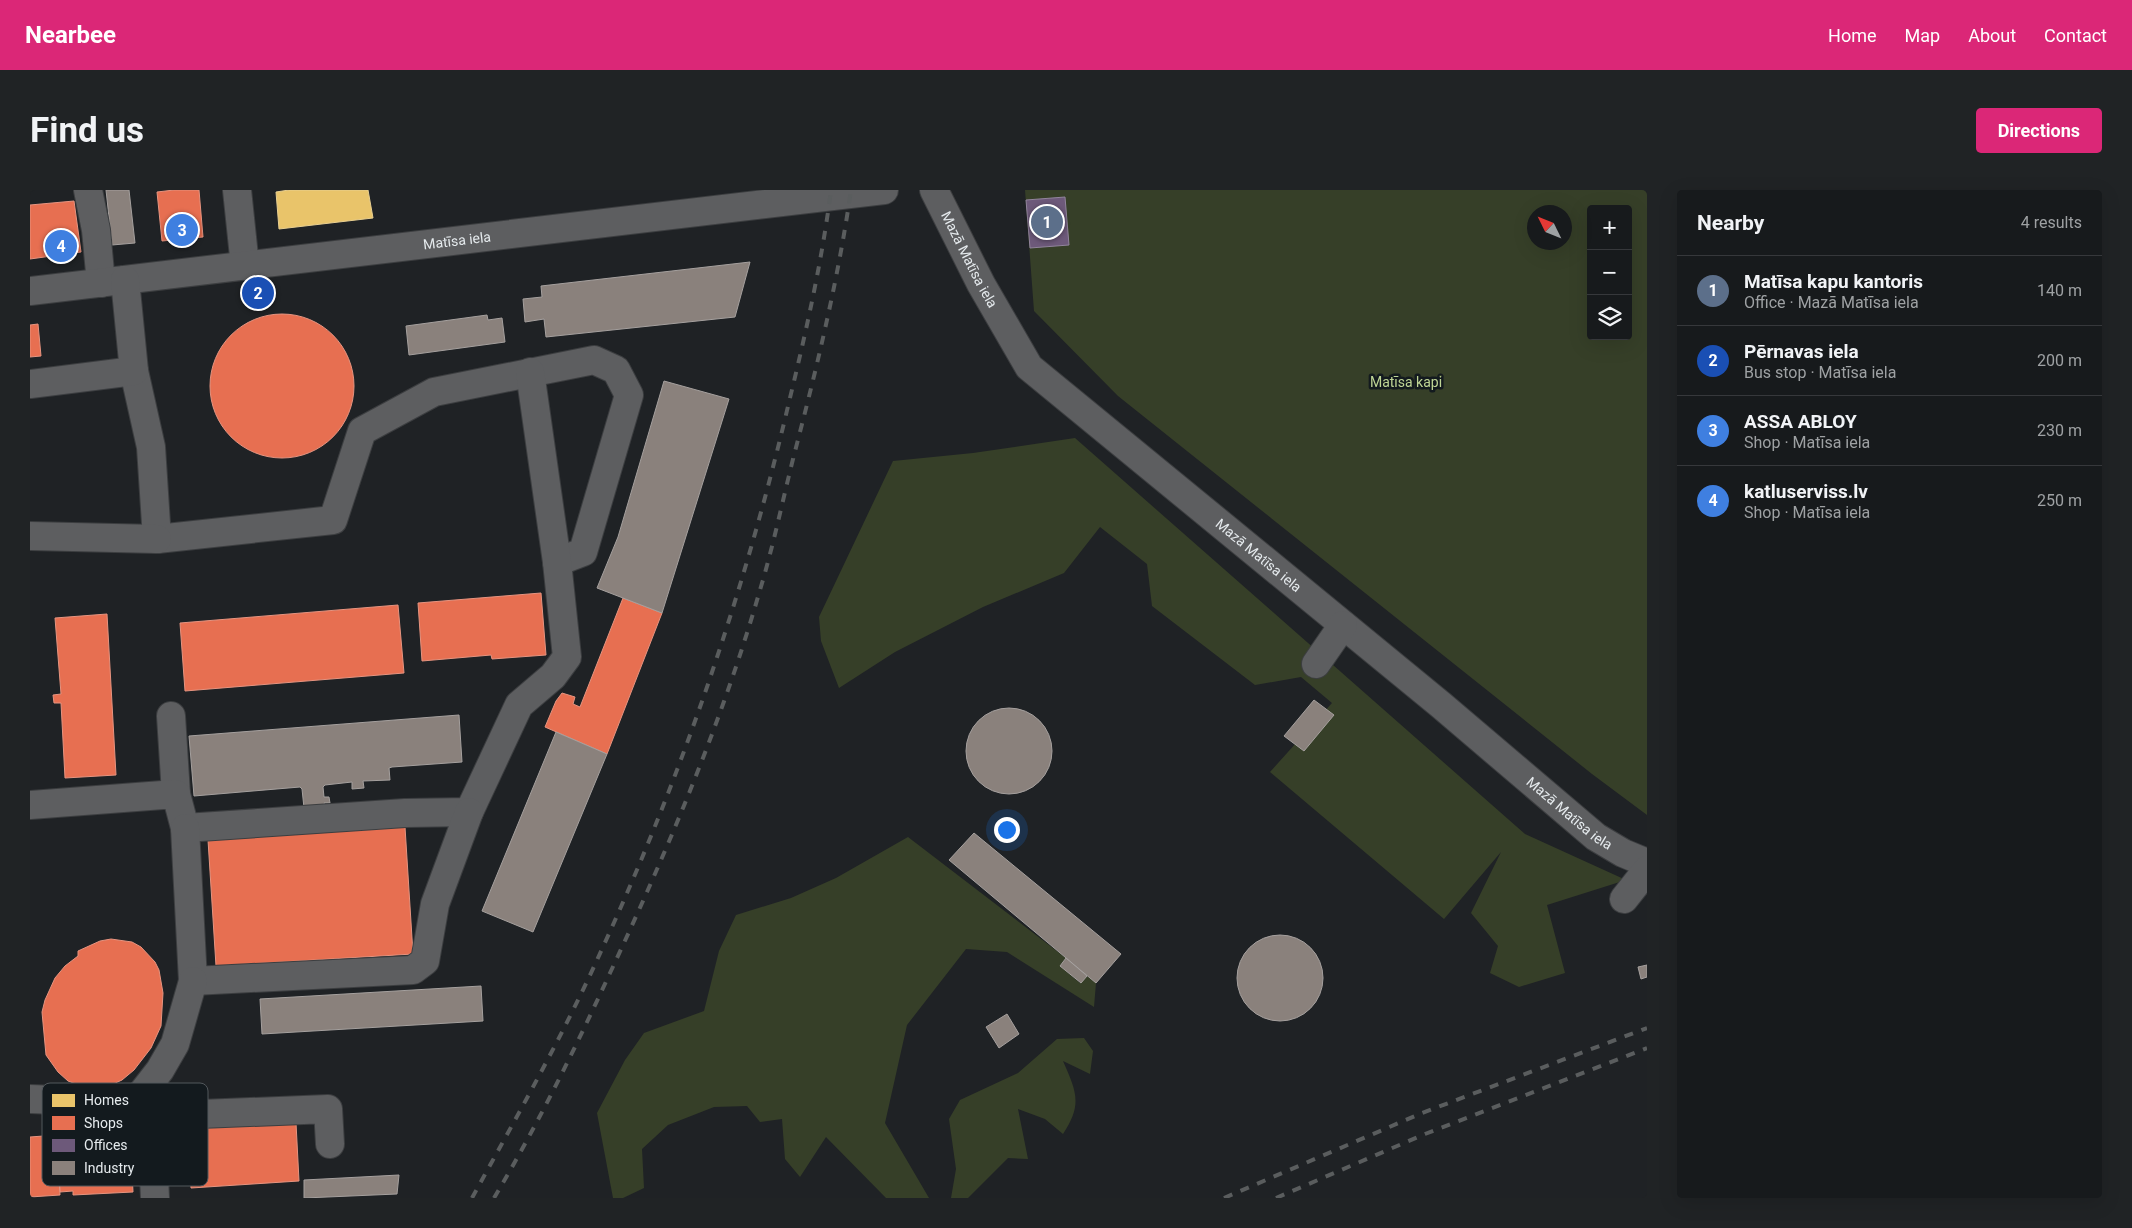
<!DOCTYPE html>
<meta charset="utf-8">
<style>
:root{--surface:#171a1c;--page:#202325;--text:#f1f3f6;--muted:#9ea1a3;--line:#36383b;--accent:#db2777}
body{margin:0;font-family:Roboto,sans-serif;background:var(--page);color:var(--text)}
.controls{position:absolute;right:15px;top:15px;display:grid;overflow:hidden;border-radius:5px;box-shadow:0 5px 20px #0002}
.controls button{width:45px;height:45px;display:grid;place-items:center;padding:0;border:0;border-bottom:1px solid var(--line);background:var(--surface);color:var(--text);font:25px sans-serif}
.compass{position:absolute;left:1497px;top:15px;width:45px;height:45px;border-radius:50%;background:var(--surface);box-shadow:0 5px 20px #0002;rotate:313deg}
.you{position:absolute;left:976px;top:639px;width:18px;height:18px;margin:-12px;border:4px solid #fff;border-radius:50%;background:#1a73e8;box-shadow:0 0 0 8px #1a73e833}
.badge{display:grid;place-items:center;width:32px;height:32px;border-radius:50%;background:var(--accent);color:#fff;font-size:16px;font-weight:700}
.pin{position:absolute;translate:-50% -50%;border:2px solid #fff;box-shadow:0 1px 5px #0006}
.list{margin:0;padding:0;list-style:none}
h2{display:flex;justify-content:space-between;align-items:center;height:65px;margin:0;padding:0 20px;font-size:21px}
h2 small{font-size:16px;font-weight:400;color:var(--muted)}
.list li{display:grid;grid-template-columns:32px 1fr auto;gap:15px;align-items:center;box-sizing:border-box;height:70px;padding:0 20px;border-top:1px solid var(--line)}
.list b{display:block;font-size:19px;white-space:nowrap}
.list p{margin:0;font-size:16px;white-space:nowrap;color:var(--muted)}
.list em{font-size:16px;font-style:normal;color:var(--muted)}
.icon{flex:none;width:28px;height:28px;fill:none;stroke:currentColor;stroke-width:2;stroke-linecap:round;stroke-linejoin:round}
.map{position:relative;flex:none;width:1617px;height:1008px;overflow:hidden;border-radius:5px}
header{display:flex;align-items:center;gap:30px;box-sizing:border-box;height:70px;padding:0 25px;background:var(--accent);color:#fff}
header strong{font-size:24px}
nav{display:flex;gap:28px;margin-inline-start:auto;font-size:18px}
.intro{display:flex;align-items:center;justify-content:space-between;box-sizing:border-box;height:120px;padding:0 30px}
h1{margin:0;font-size:35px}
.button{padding:12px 22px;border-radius:5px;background:var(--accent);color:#fff;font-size:18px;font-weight:700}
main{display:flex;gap:30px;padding:0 30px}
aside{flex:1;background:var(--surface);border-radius:5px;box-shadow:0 5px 20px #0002}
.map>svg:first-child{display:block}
.green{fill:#363f28;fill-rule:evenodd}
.homes{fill:#e9c46a;stroke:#e8cf91}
.shops{fill:#e76f51;stroke:#e69480}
.offices{fill:#6d597a;stroke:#91849c}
.industry{fill:#8a817c;stroke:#a5a09e}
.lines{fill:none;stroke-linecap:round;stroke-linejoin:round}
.minor-casing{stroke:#3c3e40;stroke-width:30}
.minor{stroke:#5d5e60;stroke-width:28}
.rail{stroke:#5a5d5e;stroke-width:4;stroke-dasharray:9 9;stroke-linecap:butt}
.labels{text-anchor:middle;stroke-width:5;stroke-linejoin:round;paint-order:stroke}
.street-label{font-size:14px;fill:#e5eaed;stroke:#131a1e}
.park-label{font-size:14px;fill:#bfd595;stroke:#131a1e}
.key{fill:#131a1e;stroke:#52585c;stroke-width:1}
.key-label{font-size:14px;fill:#e5eaed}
</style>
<header>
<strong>Nearbee</strong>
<nav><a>Home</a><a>Map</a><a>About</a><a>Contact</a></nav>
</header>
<div class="intro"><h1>Find us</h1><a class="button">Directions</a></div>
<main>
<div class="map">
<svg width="1617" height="1008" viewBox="0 0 1617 1008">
<rect width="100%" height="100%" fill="#1f2225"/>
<path class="green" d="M995,0H1617V625L1562,584L1088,206L1004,121ZM1561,19H1598V146H1561ZM1504,22H1534V52H1504Z
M1045,248L1495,644L1596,690L1517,715L1535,783L1489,797L1460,783L1468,756L1441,723L1471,662L1414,729L1240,582L1302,513L1271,487L1225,495L1122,416L1117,374L1070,337L1034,383L953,417L865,462L809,498L791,451L789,427L863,271L943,263Z
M878,647L1036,768L1030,776L1050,793L1057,786L1066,793L1064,817L977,762L936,759L877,835L855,933L899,1008H856L796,947L770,987L755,969L752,929L730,932L717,916L684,917L638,935L612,959L614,998L593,1008H583L567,923L595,870L614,843L674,821L689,761L706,725L761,708L806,688Z
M1054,848L1063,861L1060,884L1033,871C1046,901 1053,914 1033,944L1015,929L988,919L998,969L978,968L938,1008H921L926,979L919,929L930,910L988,883L1027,849Z"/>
<path class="homes" d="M259,0H338L343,28L249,39L246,2Z"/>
<path class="shops" d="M144,0H169L173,47L132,51L127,2Z
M44,11L51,62L0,69V15Z
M180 196a72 72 0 1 1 144 0a72 72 0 1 1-144 0Z
M8,134L11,166L0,167V135Z
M511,403L516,465L462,469L461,465L392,471L388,413Z
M593,408L632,423L577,564L515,537L526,511L532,503L545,507L543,514L550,517Z
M368,415L374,483L155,501L150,433Z
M77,424L86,585L35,588L31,513H24L23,505L31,504L25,428Z
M375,637L383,764L186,776L178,650Z
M81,749L102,752L111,757L125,772L129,780L133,803L131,836L121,858L104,880L92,890L81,895L57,898L38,891L28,882L16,865L12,822L15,810L25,788L35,776L48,766V761L70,751Z
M266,933L269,991L161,998L158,939Z
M100,941L103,1002L43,1005V1001L30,1002L27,951L40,950L41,944Z
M27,945L30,1005L0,1007V947Z"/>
<path class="offices" d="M1035,7L1039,55L1000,58L996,10Z"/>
<path class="industry" d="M76,0H99L105,53L82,55Z
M720,72L705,127L516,147L514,129L495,132L493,109L512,107L511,96Z
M457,125L458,130L472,128L475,152L379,165L376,136Z
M634,191L699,209L632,423L567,398L588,347Z
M1284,510L1304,525L1274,561L1254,546Z
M936 561a43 43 0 1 1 86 0a43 43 0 1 1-86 0Z
M429,525L432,572L362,577L359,578L360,590L333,591L334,598L322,599V592L295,595L293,597L294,607H299L300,613H294L295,616L274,618L272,599L270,597L164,606L159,546Z
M526,542L577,564L503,742L452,721Z
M944,643L1091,764L1066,793L919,670Z
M1207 788a43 43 0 1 1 86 0a43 43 0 1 1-86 0Z
M1036,768L1057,786L1051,793L1030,776Z
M1617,775V787L1611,789L1608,777Z
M451,796L453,831L232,844L230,809Z
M977,824L989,844L969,858L956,837Z
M369,985L367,1004L274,1008V990Z"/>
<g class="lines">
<g class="minor-casing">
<g id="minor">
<path d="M58,0L66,40L71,93"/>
<path d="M207,0L215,76"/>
<path id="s1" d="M904,0L951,94L999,177L1411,515L1566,647L1593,663L1617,673"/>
<path id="s2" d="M0,101L854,0"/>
<path d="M104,181L121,257L127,349L303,330L332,241L404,202L564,170L586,180L599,205L553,362L527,372"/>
<path d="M0,194L104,181L95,90"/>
<path d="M0,346L127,349"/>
<path d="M1286,474L1313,435"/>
<path d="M141,526L146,604"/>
<path d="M0,615L146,604L155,638L375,623L439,622L489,515L523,486L537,467L527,372L500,182"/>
<path d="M155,638L163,791L383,780L395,771L405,714L439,622"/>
<path d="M1594,709L1617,680"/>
<path d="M0,909L26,910L58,917"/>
<path d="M111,910L121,926L125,1008"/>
<path d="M73,916L92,913L109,907L130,880L145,854L163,791"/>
<path d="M121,926L298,919L300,954"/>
</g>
</g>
<use href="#minor" class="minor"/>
<path class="rail" d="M442,1008C487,926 534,844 572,759C653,583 715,400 759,212C776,142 792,71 801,0
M464,1008C507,936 545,859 580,783C638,659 692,532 730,400C743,357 752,313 763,269C786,181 808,91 821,0
M1194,1008L1392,923L1617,838
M1246,1008L1395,944L1617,858"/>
</g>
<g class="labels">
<g class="street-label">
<text dy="5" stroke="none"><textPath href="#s2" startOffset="430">Matīsa iela</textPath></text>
<text dy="5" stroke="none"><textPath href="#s1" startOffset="78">Mazā Matīsa iela</textPath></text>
<text dy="5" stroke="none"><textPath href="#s1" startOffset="498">Mazā Matīsa iela</textPath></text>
<text dy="5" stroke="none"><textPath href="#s1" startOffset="902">Mazā Matīsa iela</textPath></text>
</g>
<g class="park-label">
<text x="1376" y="197">Matīsa kapi</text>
</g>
</g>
<rect x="12" y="893" width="166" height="103" rx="8" class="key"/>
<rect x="22" y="904" width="23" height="13" fill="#e9c46a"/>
<rect x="22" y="926" width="23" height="14" fill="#e76f51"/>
<rect x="22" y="949" width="23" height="13" fill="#6d597a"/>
<rect x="22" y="971" width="23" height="14" fill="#8a817c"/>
<g class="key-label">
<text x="54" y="915">Homes</text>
<text x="54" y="938">Shops</text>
<text x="54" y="960">Offices</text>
<text x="54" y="983">Industry</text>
</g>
</svg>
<div class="controls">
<button>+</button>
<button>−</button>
<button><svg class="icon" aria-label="layers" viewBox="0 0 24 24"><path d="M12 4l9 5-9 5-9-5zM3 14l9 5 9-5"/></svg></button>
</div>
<svg class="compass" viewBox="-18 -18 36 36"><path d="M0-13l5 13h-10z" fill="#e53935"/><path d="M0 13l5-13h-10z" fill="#9ea1a3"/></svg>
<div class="you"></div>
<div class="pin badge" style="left:1017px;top:32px;background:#5c6f8a">1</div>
<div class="pin badge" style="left:228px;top:103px;background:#1a4fb4">2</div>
<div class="pin badge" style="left:152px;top:40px;background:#3f7fe0">3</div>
<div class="pin badge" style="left:31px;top:56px;background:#3f7fe0">4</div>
</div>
<aside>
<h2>Nearby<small>4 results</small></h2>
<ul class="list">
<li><span class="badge" style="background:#5c6f8a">1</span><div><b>Matīsa kapu kantoris</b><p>Office · Mazā Matīsa iela</p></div><em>140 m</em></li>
<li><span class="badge" style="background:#1a4fb4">2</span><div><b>Pērnavas iela</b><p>Bus stop · Matīsa iela</p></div><em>200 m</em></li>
<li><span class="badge" style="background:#3f7fe0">3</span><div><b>ASSA ABLOY</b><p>Shop · Matīsa iela</p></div><em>230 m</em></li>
<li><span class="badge" style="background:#3f7fe0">4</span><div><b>katluserviss.lv</b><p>Shop · Matīsa iela</p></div><em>250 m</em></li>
</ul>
</aside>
</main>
